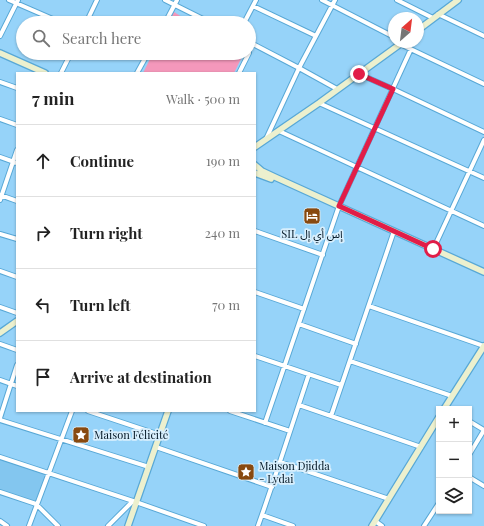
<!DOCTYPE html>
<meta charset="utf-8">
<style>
:root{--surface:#fff;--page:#f6f6f6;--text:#222;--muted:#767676;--line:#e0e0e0}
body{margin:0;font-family:"Playfair Display","Noto Sans Arabic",serif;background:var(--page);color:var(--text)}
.controls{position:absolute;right:12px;bottom:12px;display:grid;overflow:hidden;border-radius:0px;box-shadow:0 1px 3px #0004}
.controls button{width:36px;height:36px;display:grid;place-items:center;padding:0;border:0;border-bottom:1px solid var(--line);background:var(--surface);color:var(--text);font:20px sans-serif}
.compass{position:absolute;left:388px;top:12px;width:36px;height:36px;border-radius:50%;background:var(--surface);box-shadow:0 1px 3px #0004;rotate:28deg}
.stop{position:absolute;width:12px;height:12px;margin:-9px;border:3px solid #e11d48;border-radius:50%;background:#fff}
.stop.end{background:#e11d48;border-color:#fff;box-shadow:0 1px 4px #0008}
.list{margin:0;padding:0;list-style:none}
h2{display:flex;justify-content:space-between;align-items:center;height:52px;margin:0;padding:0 16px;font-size:17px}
h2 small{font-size:13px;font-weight:400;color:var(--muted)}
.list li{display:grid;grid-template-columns:26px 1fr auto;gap:12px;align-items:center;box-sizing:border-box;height:72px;padding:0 16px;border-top:1px solid var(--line)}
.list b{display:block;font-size:15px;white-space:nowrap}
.list em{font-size:13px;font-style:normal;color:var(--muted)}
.icon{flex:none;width:22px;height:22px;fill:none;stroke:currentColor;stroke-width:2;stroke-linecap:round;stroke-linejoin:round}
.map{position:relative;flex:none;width:484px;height:526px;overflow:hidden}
.search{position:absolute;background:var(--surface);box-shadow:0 1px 3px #0004;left:16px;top:16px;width:240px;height:44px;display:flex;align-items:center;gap:10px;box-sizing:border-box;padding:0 14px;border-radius:22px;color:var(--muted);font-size:15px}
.panel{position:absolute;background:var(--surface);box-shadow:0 1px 3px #0004;left:16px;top:72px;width:240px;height:340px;border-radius:0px}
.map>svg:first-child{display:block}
.built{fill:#83c6ef}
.green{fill:#f498bb}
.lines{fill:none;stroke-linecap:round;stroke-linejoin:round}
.street-casing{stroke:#58a8d6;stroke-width:6}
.secondary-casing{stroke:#58a8d6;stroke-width:8}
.street{stroke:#fff;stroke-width:4}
.secondary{stroke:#ecf0ce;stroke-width:5.5}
.route{stroke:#e11d48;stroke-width:5}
.labels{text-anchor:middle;stroke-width:3.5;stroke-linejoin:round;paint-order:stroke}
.poi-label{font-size:11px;fill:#001523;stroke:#d8effd;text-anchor:start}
</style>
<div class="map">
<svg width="484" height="526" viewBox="0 0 484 526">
<rect width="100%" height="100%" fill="#96d3f9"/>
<path class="built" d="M0,455L48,471L34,504L0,492Z"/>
<path class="green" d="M174,12L187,20L189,16L203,23H168Z
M153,53H244L234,73H143Z"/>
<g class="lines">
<g class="street-casing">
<path id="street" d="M9,0L62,23
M165,0L211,23
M322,0L394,37
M397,0L433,18
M253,6L316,36
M438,14L484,36
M86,23L97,0
M165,23L177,0
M244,23L256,0
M0,36L18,0
M249,42L299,68L337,89
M400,44L484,84
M61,73L71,53
M137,73L148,53
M239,73L249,53
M359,74L393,89L484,132
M0,82L17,88
M319,103L484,178
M0,119L17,125
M279,131L484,226
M266,139L299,68L335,0
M0,157L17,163
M0,195L17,201
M0,200L17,150
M255,231L323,255
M0,234L17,239
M432,252L484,140
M0,271L17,277
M255,292L304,309
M369,306L484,346
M0,307L17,313
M299,324L356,344
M0,344L17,350
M255,356L341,385
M350,361L452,396
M0,380L17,386
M299,405L421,447
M88,411L160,435
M230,411L290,431
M331,416L393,234
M0,418L17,365
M0,420L149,467
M469,421L484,430
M265,423L339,206L411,49
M156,447L272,487
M469,455L484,430
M0,457L133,501L204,526
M280,462L389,499
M469,477L484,486
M0,492L36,504L58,526
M262,515L293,526
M0,521L7,526
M375,521L382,526
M29,526L72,411
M108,526L133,501
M258,526C276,475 292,425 309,374
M424,526L439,503"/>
</g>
<g class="secondary-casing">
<path id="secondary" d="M418,30L458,0
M0,53L45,73
M255,147L319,103L403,42
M255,165L262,171L277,178L484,272
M255,173L271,179
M0,333L17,321
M444,409L484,346
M128,526L168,411
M372,526L439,417"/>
</g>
<use href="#street" class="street"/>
<use href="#secondary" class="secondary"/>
</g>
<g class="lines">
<path class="route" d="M359,74L393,89L339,206L433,249"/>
</g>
<defs>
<g id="hotel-square" transform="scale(0.9)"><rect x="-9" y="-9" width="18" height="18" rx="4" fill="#88490f" stroke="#d8effd"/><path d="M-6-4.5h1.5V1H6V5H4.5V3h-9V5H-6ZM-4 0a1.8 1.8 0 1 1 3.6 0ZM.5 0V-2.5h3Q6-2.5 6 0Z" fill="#fff"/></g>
<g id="sight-square" transform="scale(0.9)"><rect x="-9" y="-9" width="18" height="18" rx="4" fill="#88490f" stroke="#d8effd"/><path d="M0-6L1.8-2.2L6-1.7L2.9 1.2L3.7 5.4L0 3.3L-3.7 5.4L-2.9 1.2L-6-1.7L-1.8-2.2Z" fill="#fff"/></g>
</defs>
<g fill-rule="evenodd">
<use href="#hotel-square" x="312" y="216"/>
<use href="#sight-square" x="81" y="435"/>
<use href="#sight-square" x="246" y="472"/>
</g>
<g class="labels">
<g class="poi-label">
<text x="312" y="238" text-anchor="middle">SIL إس أي إل</text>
<text x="94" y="439">Maison Félicité</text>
<text x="259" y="470">Maison Djidda<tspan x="259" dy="13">- Lydai</tspan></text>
</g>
</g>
</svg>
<div class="controls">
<button>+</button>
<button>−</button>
<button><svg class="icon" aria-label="layers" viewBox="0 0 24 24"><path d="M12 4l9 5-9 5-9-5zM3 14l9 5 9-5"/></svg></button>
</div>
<svg class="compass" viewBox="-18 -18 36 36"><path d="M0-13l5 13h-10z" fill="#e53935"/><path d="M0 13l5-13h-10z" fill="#767676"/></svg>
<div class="stop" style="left:433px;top:249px"></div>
<div class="stop end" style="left:359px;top:74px"></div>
<div class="search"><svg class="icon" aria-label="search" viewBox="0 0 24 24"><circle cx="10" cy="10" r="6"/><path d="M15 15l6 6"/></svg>Search here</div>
<section class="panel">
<h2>7 min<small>Walk · 500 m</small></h2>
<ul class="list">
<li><svg class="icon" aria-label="ahead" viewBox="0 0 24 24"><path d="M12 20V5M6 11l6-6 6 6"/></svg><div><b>Continue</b></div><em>190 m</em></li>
<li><svg class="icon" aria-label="right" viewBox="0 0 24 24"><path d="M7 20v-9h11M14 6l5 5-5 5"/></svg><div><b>Turn right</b></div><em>240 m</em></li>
<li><svg class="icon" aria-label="left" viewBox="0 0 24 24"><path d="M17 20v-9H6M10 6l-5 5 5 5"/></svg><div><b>Turn left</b></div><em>70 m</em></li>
<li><svg class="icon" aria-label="arrive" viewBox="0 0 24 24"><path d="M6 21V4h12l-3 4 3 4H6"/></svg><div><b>Arrive at destination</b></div></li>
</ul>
</section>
</div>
